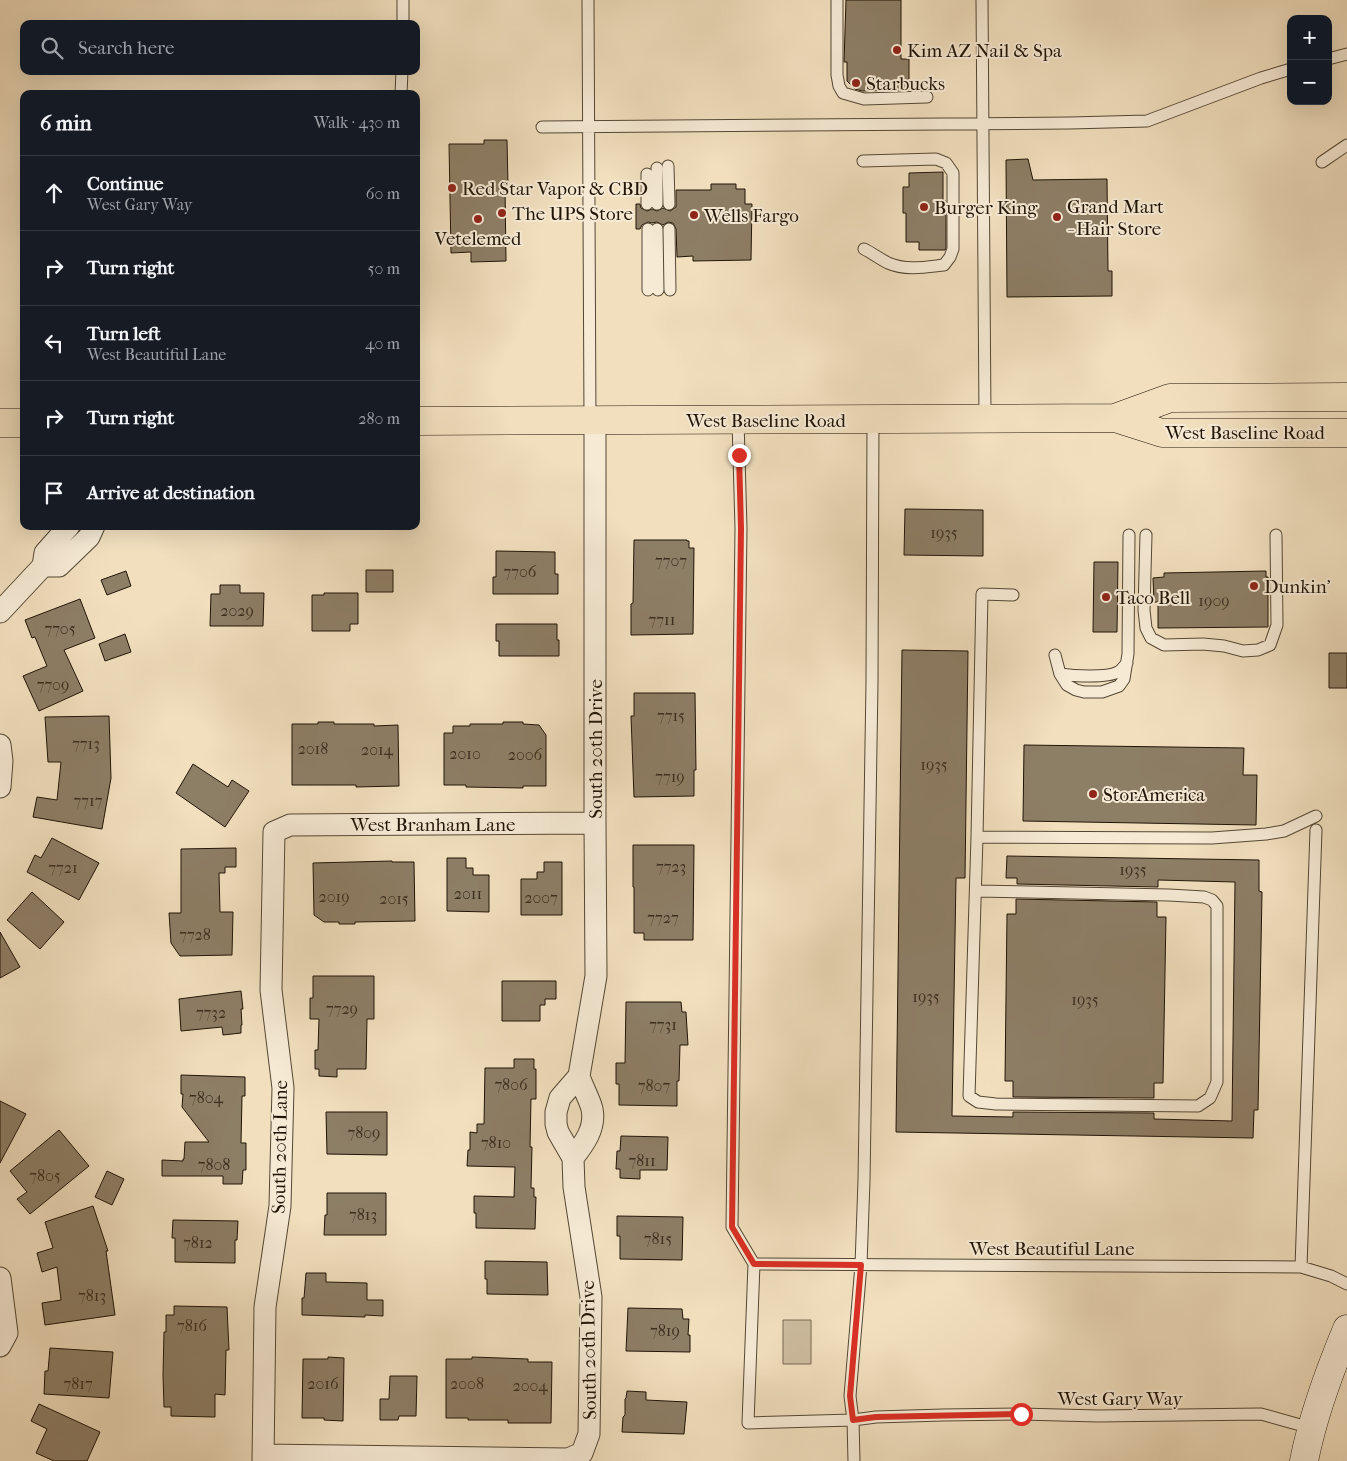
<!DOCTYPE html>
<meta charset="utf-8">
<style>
:root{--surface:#171b24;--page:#20242c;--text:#f1f3f6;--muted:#9ea1a6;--line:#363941}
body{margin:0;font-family:"IM FELL French Canon",serif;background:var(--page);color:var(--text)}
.controls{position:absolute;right:15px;top:15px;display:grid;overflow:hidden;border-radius:10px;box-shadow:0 5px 20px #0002}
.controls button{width:45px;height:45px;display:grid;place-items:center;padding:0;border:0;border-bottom:1px solid var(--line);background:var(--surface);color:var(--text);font:25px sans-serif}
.stop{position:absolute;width:15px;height:15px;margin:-11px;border:4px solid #d93025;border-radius:50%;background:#fff}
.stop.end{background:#d93025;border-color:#fff;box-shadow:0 1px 5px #0008}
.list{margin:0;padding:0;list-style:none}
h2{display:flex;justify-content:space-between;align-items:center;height:65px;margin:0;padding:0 20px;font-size:21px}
h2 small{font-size:16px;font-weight:400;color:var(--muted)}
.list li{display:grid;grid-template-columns:32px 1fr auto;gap:15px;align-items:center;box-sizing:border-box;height:75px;padding:0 20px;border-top:1px solid var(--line)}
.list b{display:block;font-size:19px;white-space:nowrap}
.list p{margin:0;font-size:16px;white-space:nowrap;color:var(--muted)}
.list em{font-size:16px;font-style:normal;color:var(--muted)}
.icon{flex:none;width:28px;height:28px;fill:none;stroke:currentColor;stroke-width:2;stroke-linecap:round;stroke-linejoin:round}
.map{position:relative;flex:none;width:1347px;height:1461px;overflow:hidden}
.search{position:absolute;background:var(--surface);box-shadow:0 5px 20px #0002;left:20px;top:20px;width:400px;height:55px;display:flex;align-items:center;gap:12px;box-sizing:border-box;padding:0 18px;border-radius:10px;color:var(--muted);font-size:19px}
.panel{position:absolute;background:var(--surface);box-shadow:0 5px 20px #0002;left:20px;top:90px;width:400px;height:440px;border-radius:10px}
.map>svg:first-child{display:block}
.green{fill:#cdbc9f;stroke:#766852}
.building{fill:#8d7e66;stroke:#201406}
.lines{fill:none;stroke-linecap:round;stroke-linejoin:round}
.lane-casing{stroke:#544734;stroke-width:13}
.street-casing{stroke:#544734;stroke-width:23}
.secondary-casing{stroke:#201406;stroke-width:29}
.primary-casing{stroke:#201406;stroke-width:29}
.lane{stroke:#f6ead5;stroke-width:11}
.street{stroke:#f6ead5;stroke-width:21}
.secondary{stroke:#f6ead5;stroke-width:28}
.primary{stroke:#f1dfbe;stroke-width:28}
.route{stroke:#d93025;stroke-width:6}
.poi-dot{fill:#8f2418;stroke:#f6ead5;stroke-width:2}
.labels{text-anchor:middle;stroke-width:4;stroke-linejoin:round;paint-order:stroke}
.number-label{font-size:16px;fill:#3b2e1e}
.poi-label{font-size:19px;fill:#201406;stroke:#f6ead5;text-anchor:start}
.street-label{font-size:19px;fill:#201406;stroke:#f6ead5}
</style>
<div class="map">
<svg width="1347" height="1461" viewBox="0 0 1347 1461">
<rect width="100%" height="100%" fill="#f1dfbe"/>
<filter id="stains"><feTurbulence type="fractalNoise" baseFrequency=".004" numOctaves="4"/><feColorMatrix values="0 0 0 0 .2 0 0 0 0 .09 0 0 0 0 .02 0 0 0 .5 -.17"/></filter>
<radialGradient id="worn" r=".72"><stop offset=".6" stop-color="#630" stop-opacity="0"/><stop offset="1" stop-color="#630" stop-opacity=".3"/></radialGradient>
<path class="green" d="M783,1320H811V1364H783Z"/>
<path class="building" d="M846,0H901V59H909V90L862,91L855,89L847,81V62H844Z
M484,140H507L508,186H505L506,261L471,262V252L451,253L449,144H484Z
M1028,159L1033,180L1107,179L1108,271H1112V296L1007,297L1006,160Z
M943,172V201H946V248L945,250H919V242H906V213H903V187H909V173Z
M711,184H736V189H745V204H752L751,260L693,261V256L677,257L676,229L673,223L668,222L663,225L657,222L652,223L648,222L642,225L640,229H636V204H640L641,208L647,211L652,209L657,211L663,208L670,211L676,207V190H711Z
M905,509L983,510V556L904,555Z
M634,540H687V541H689V548H694L693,634L631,635V604L633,603Z
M496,551L555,552V574H558V594H493V577H496Z
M1094,562H1118L1117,632H1093Z
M366,570H393V592H366Z
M126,571L131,586L107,595L101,580Z
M1266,571V577H1268V627L1158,628V602H1154L1153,578L1164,577V573Z
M220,585H240V593H264L263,626H210L211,594H220Z
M324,593H358V624H350V631H312V595H324Z
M80,599L95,638L64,650L83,691L39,711L23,676L47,666L35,637L32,638L25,620Z
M496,624H557V640H559V656H499V641H496Z
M125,634L131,652L105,661L99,644Z
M902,650L968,651L965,878H956L952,1116L1013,1117V1112L1154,1113V1119L1232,1121L1235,882L1158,880V887L1017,884V878H1006L1007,856L1259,860V891L1262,892L1258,1110H1254L1253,1138L896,1132Z
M1329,653H1347V688H1329Z
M634,693H695L696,770H694V796L634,797L631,716H634Z
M109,716L111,778L102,829L33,817L37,797L57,800L61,762H48L45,717Z
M318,722H334V724H374V726L398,725L399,786L356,787V785H292V724H318Z
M503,722H523V724L539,725L546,735V786H523V788L466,787V785H444V733H453V726H470V724H503Z
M1024,745L1244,748L1243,775H1257L1256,825L1023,821Z
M193,764L228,787L232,780L249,791L225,827L176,793Z
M52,838L99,863L79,900L27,872L35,855L41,858Z
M633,845H694L693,940H644V933H634V887H633Z
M236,848V867H225V873H219L220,912H233L232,955L180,956L171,943L169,913H181V849Z
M447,858H466V868H473V875H489V912L447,911Z
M392,861V862H414L415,921L355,922V924H339V922H324L314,915L313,863Z
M544,862H562V915H521V879H537V872H544Z
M32,892L64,922L40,949L7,920Z
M1016,899L1157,902V917H1166L1163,1083H1154V1098L1013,1097V1081H1005L1007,914H1016Z
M0,932L20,967L0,978Z
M313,976H374V1019H367L366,1069H337V1077L319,1076V1069H315V1050H318L319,1019H310V998H313Z
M502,981H556V999H545V1005H540V1021H502Z
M241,991L243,1009H241L242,1025H241V1033L223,1035L222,1027L181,1031L179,999Z
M626,1002H681L682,1012H686L688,1045H680L679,1081H677V1106L619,1105V1084H616V1063H625Z
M514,1059H534V1069H536V1099H531L530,1147H532L531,1188H534V1197H536L535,1229L476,1228V1213H474V1196L514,1197L515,1167L467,1166L468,1150H470V1132L477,1133V1124H484L485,1068H514Z
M181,1075L245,1077V1096H242L241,1143H246V1170H243L242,1184H223V1176H162V1160L183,1161V1159H184L185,1142H209L182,1107L183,1094H181Z
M0,1101L26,1114L0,1163Z
M326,1112H387V1155L327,1154Z
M59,1130L89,1166L30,1214L17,1199L27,1192L10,1171Z
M621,1136L668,1137L667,1170H640V1179L620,1178V1169H616L617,1151H620Z
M107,1171L124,1179L112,1205L95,1197Z
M327,1193H386V1235H324L325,1215H327Z
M93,1206L108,1251H106L115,1315L45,1325L42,1303L61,1300L57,1267L42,1272L37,1253L53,1248L45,1222Z
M617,1216L683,1217L682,1260L620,1259V1236H617Z
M173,1220L238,1221L237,1240H235V1263L175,1262V1238H172Z
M485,1261L547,1262L548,1295L487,1294V1279H485Z
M306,1273H326V1282L367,1283V1300H383V1316L365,1315V1317L302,1315V1298H304Z
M174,1306L227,1307L229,1350H226L225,1395L215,1394V1417L171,1416V1407H164L163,1375L164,1332H166V1315H174Z
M628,1308L682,1309L683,1319H689L688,1335H690V1352L626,1351Z
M50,1348L113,1352L109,1398L44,1394L45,1371H48Z
M328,1357L344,1358L343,1421L324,1420V1418H302L303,1359H328Z
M472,1357L528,1359V1362H552L551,1423H508V1420H468V1418H446V1359H472Z
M390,1376H417L416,1416H399L398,1420H380V1399H389Z
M627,1391L646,1392V1400L687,1402L684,1434L622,1432L623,1417L625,1415V1399L626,1398Z
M39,1404L100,1432L87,1461H54L36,1453L47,1429L31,1421Z"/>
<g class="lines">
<g class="lane-casing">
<path id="lane" d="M588,0L590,421
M837,0V75L839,86L843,93L864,99L927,97
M982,0L985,418
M403,24V0
M1328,59L1347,54
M401,94L402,71
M542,127L1070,123L1147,121L1261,78L1291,69
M863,161L936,159L946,163L953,173V249L950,257L944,265C926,267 906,271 888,263C880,259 872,253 864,249
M1322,162L1347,145
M668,166L669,204
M657,168V204
M647,174V204
M648,229V290
M657,229L658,290
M669,229L670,290
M738,420L741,528L732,1227L754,1264L748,1423L853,1420L876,1417L943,1415L1021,1414L1098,1416L1261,1414L1311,1428
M1146,535L1144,610L1146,628L1151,638L1164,645L1203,644L1224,646L1243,651L1258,650L1270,645L1277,625L1276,535
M1013,595L982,594L977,837L1212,838L1266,834L1284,831L1316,816
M1055,655L1060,674L1067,685L1076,690L1084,692H1102L1119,686L1124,679L1128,654L1129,535
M1060,674C1073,676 1107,678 1118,672C1122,670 1124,666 1127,663
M976,891L1169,895L1204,897L1212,900L1217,906V1082L1210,1098L1198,1106L996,1104L978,1102L969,1096L977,837
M754,1264L1301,1267L1331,1276L1347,1284
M1301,1267L1316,830
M854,1461L853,1420L850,1396L861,1265L864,1180L872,683L873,420"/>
</g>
<g class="street-casing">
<path id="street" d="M43,566H59L89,537L94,526
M0,612L43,566L45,553L69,526
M0,745L2,761L0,787
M573,1158C584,1144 596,1128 592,1109C590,1100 582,1086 579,1076
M0,1278L7,1333L0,1346
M264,1455L568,1459L582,1453L589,1434L591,1297L574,1187L573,1158L558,1132L556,1124V1112L560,1098L579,1076L596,976L595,823V421
M263,1461L265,1307L280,1206L283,1088L271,990L274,832L290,825L595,823"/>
</g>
<g class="secondary-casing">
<path id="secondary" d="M1304,1461C1313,1415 1329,1372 1347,1329"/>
</g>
<g class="primary-casing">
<path id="primary" d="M1115,418L1170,398L1347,397
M416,421L1115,418L1162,433H1347
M0,423H24"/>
</g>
<use href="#lane" class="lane"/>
<use href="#street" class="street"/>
<use href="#secondary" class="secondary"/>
<use href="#primary" class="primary"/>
</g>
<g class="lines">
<path class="route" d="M739,455L741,528L732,1227L754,1264L861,1265L850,1396L853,1420L876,1417L1021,1414"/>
</g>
<g class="poi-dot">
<circle cx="897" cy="50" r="5"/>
<circle cx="856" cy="83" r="5"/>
<circle cx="452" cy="188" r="5"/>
<circle cx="924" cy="207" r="5"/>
<circle cx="502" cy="213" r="5"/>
<circle cx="694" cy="215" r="5"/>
<circle cx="1057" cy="217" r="5"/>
<circle cx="478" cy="219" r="5"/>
<circle cx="1254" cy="586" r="5"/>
<circle cx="1106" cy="597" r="5"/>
<circle cx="1093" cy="794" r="5"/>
</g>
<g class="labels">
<g class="number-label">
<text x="944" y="538">1935</text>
<text x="671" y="566">7707</text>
<text x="520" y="577">7706</text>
<text x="1214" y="606">1909</text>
<text x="237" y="616">2029</text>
<text x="662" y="625">7711</text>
<text x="60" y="634">7705</text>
<text x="53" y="690">7709</text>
<text x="671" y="721">7715</text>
<text x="86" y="749">7713</text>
<text x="313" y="754">2018</text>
<text x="377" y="755">2014</text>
<text x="465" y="759">2010</text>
<text x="525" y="760">2006</text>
<text x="934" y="770">1935</text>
<text x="670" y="782">7719</text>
<text x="88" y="806">7717</text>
<text x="671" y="872">7723</text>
<text x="63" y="873">7721</text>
<text x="1133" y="875">1935</text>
<text x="468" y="899">2011</text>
<text x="334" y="902">2019</text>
<text x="541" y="903">2007</text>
<text x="394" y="904">2015</text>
<text x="663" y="923">7727</text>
<text x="195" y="940">7728</text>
<text x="926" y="1002">1935</text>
<text x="1085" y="1005">1935</text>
<text x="342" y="1014">7729</text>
<text x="211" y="1018">7732</text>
<text x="663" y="1030">7731</text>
<text x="511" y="1090">7806</text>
<text x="654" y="1091">7807</text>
<text x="206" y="1103">7804</text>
<text x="364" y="1138">7809</text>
<text x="496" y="1148">7810</text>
<text x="642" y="1166">7811</text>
<text x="214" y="1170">7808</text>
<text x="45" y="1181">7805</text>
<text x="363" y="1220">7813</text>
<text x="658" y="1244">7815</text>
<text x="198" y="1248">7812</text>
<text x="92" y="1301">7813</text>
<text x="192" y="1331">7816</text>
<text x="665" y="1336">7819</text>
<text x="78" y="1389">7817</text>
<text x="323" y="1389">2016</text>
<text x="467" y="1389">2008</text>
<text x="530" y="1391">2004</text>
</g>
<g class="poi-label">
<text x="907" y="57">Kim AZ Nail &amp; Spa</text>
<text x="866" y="90">Starbucks</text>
<text x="462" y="195">Red Star Vapor &amp; CBD</text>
<text x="1067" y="213">Grand Mart<tspan x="1067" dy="22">- Hair Store</tspan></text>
<text x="934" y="214">Burger King</text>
<text x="512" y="220">The UPS Store</text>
<text x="704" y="222">Wells Fargo</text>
<text x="478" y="245" text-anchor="middle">Vetelemed</text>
<text x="1264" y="593">Dunkin'</text>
<text x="1116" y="604">Taco Bell</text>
<text x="1103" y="801">StorAmerica</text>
</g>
<g class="street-label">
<text x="766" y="427">West Baseline Road</text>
<text x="1245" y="439">West Baseline Road</text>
<text transform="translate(595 749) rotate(-90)" y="7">South 20th Drive</text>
<text x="433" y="831">West Branham Lane</text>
<text transform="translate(279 1147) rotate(-89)" y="7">South 20th Lane</text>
<text x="1052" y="1255">West Beautiful Lane</text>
<text transform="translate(588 1350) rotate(-91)" y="7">South 20th Drive</text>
<text x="1120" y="1405">West Gary Way</text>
</g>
</g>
<rect width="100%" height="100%" filter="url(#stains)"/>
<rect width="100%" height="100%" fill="url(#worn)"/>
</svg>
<div class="controls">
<button>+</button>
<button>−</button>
</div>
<div class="stop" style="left:1021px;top:1414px"></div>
<div class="stop end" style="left:739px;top:455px"></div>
<div class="search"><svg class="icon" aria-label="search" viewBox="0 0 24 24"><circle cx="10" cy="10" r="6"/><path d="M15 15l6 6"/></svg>Search here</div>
<section class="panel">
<h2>6 min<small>Walk · 430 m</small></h2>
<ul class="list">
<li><svg class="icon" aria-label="ahead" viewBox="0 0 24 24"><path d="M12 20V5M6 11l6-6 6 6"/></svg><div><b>Continue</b><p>West Gary Way</p></div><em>60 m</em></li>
<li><svg class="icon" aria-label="right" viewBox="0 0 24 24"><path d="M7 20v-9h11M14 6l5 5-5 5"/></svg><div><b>Turn right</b></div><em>50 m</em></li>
<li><svg class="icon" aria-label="left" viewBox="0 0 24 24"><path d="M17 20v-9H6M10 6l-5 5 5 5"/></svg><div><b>Turn left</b><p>West Beautiful Lane</p></div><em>40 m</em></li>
<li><svg class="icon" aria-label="right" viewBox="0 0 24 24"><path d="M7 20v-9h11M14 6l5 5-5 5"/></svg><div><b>Turn right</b></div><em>280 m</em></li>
<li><svg class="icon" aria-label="arrive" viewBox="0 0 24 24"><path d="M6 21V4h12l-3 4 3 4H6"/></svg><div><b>Arrive at destination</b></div></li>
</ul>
</section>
</div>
